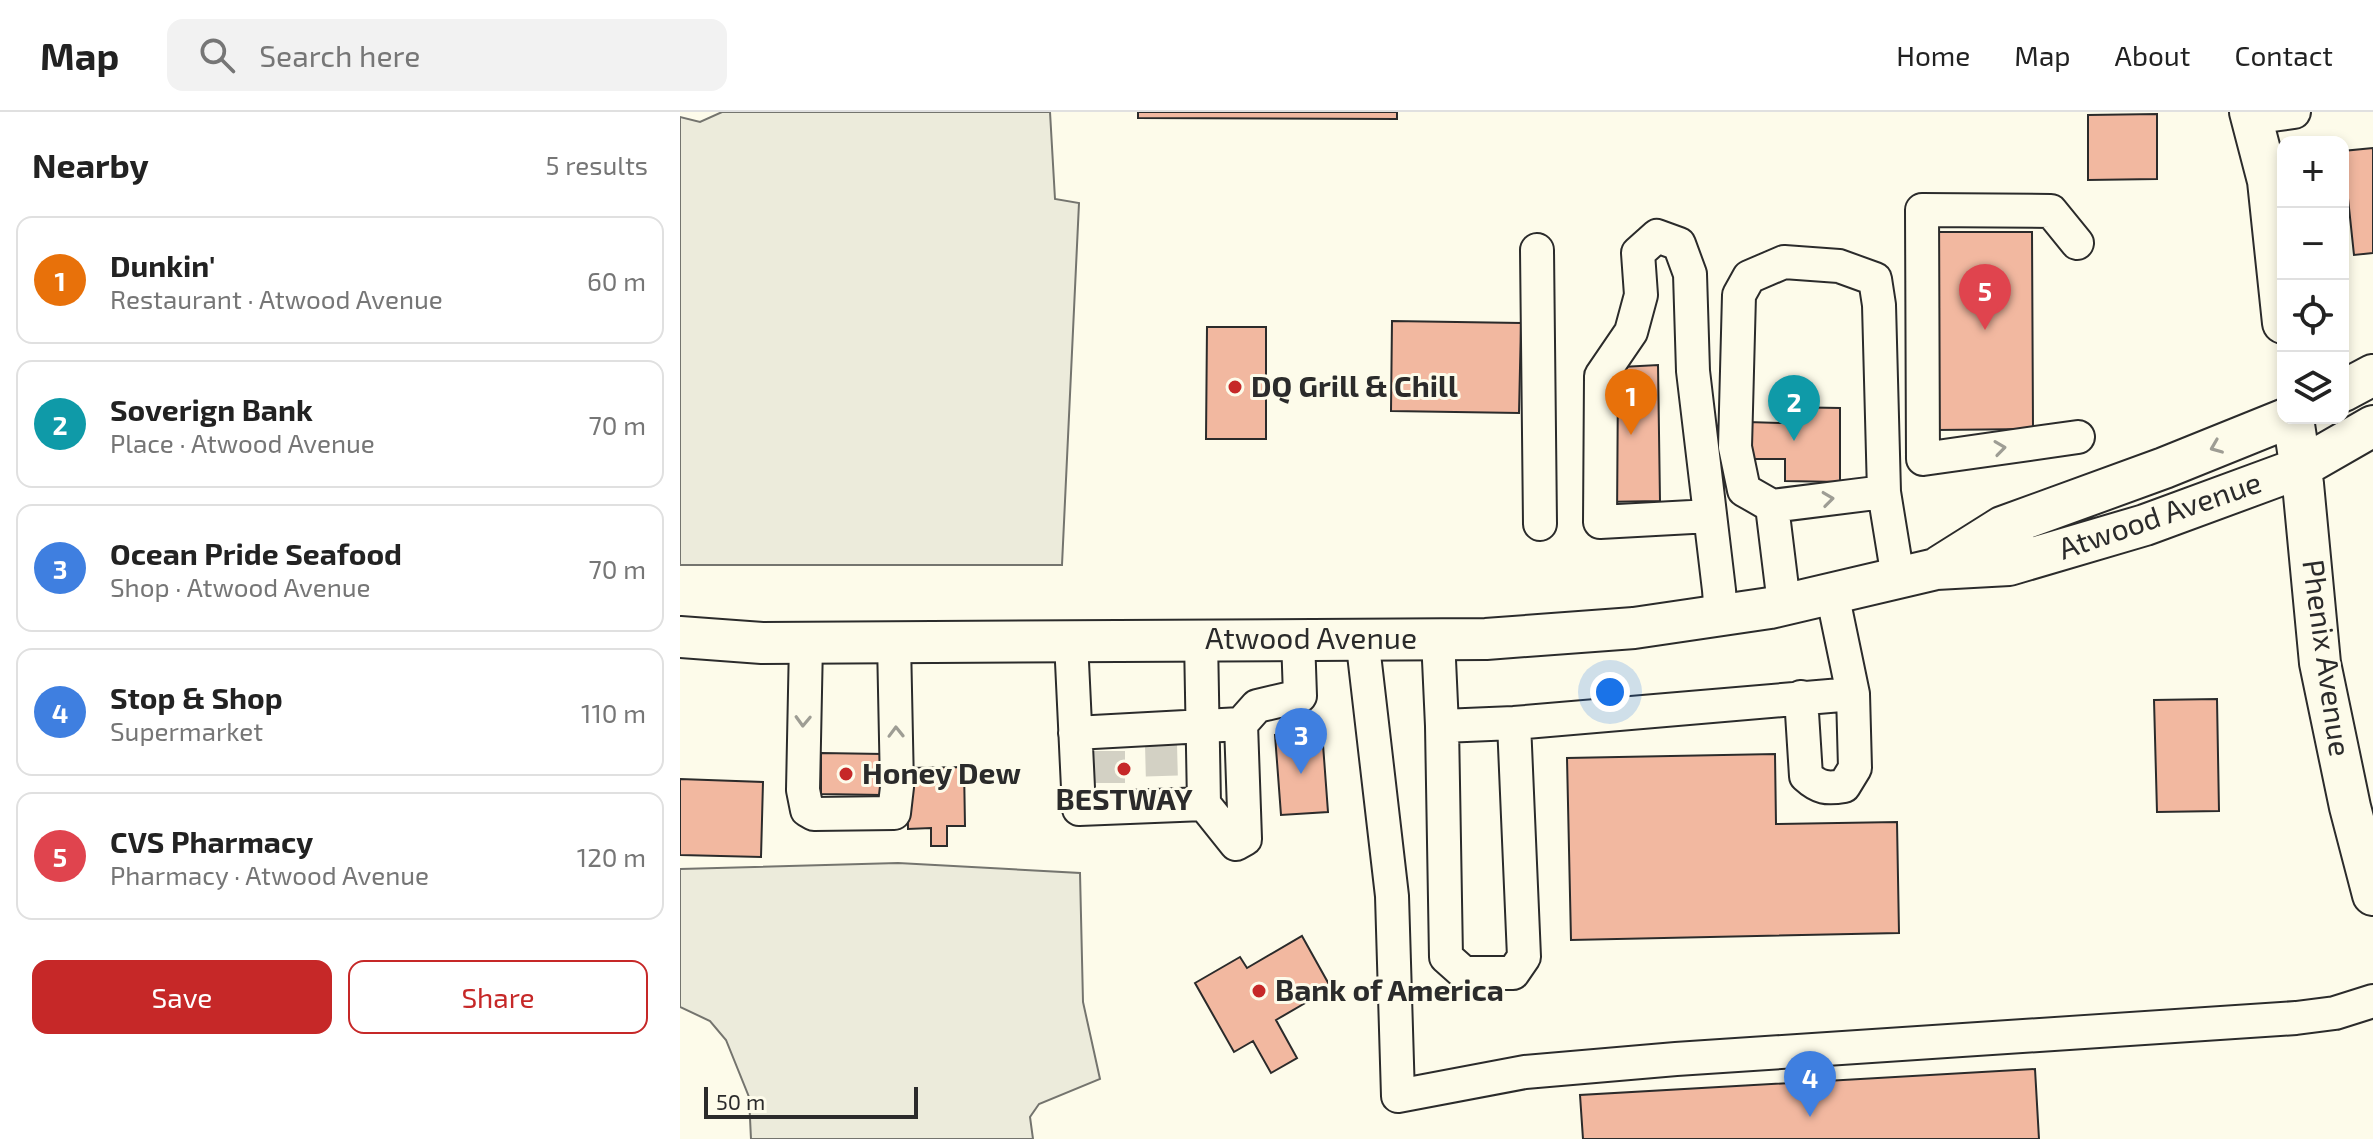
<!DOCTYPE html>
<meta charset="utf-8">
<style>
:root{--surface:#fff;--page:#f2f2f2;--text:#222;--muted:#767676;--line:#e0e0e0;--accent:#c62828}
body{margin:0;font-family:"Exo 2",sans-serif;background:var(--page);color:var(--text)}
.controls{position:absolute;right:24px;top:24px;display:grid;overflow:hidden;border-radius:16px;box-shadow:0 4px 12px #0003}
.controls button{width:72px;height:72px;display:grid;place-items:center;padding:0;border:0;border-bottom:2px solid var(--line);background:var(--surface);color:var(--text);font:40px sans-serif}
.scale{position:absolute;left:24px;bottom:20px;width:214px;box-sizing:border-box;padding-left:8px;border:4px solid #2b2b2b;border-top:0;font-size:22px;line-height:28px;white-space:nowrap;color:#2b2b2b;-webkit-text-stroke:6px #fdfbea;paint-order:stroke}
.you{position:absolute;left:930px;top:580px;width:28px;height:28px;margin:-20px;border:6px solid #fff;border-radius:50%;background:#1a73e8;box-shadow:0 0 0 12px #1a73e833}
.badge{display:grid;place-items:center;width:52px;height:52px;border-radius:50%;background:var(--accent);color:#fff;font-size:26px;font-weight:700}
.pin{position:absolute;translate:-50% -66px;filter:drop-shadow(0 2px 4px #0008)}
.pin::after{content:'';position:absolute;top:42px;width:28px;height:24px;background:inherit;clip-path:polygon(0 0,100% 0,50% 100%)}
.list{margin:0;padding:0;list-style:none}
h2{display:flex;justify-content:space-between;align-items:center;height:104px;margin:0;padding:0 32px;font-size:34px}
h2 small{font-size:26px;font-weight:400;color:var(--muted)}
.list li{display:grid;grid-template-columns:52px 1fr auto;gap:24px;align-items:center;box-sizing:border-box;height:128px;margin:0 16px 16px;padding:0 16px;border:2px solid var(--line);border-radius:16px}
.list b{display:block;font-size:30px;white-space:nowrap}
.list p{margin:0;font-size:26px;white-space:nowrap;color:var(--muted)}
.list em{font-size:26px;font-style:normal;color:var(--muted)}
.actions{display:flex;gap:16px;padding:24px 32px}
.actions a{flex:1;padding:18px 0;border:2px solid var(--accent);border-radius:16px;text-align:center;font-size:28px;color:var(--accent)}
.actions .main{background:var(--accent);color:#fff}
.icon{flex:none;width:44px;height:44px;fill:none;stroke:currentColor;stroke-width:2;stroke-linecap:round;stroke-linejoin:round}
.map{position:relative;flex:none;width:1693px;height:1027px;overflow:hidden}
header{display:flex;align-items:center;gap:48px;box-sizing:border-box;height:112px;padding:0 40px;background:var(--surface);border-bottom:2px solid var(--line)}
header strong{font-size:38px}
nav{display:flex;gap:44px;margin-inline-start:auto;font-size:28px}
.search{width:560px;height:72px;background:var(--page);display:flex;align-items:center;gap:20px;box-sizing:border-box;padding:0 28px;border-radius:16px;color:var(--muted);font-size:30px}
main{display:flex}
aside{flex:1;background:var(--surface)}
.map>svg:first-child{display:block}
.green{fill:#ecebdb;stroke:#74746e;stroke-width:2}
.building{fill:#f2b8a0;stroke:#2b2b2b;stroke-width:2}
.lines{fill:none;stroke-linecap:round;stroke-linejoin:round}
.minor-tunnel{stroke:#d3d1c4;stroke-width:32;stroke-dasharray:32 16;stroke-linecap:butt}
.minor-casing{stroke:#2b2b2b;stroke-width:36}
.major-casing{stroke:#2b2b2b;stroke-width:44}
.minor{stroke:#fdfbea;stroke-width:32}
.major{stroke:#fdfbea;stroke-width:40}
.oneway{stroke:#9e9d94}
.poi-dot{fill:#c62828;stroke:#fdfbea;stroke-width:3}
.labels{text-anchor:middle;stroke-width:6;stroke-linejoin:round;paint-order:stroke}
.poi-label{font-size:30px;font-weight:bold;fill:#2b2b2b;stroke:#fdfbea;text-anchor:start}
.street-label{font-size:30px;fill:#2b2b2b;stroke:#fdfbea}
</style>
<header>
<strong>Map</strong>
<div class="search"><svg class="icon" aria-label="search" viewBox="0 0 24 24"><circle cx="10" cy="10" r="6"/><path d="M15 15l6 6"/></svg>Search here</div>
<nav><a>Home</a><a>Map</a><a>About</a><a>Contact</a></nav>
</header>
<main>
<aside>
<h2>Nearby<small>5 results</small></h2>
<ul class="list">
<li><span class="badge" style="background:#e8710a">1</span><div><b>Dunkin'</b><p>Restaurant · Atwood Avenue</p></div><em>60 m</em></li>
<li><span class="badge" style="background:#0f9aa8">2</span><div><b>Soverign Bank</b><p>Place · Atwood Avenue</p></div><em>70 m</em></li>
<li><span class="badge" style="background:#3f7fe0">3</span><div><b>Ocean Pride Seafood</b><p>Shop · Atwood Avenue</p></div><em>70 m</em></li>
<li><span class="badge" style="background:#3f7fe0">4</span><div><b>Stop &amp; Shop</b><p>Supermarket</p></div><em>110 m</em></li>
<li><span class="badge" style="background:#e0444e">5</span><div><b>CVS Pharmacy</b><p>Pharmacy · Atwood Avenue</p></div><em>120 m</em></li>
</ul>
<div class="actions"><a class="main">Save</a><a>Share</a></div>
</aside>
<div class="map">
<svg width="1693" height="1027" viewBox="0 0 1693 1027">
<rect width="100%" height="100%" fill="#fdfbea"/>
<path class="green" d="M42,0H370L375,87L399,91L382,453H0V5L20,10Z
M218,751L400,761L403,890L420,967L359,992L350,1005L353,1027H71L69,985L46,928L30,909L0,895V757Z"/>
<path class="building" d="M458,0H717V7L458,6Z
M1477,2V67L1408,68V3Z
M1693,36V141L1674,143L1663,39Z
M1256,120H1352L1353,317L1257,318Z
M712,209L841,211L839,301L711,299Z
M527,215H586V327H526Z
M978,253L980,389L921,390L923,256Z
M1102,295L1160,296V370L1105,369V347H1067L1068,310L1101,311Z
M1537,587L1539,699L1477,700L1474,588Z
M642,619L648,700L601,703L595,623Z
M141,641L203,642L202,683L141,682Z
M1095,642L1096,712L1217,710L1219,821L891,828L887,646Z
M284,655L285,714H267V734H251V716L228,717L227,656Z
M0,667L83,670L81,745L0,743Z
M622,824L651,876L596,908L617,946L591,961L573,929L554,940L515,871L560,845L567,856Z
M1355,957L1359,1027H903L900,983Z"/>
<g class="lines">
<path class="minor-tunnel" d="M481,632L482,671
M429,671V633"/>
<g class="minor-casing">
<path id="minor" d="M1570,6L1614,0
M1397,131L1371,99L1242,98L1243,347L1398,325
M857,138L860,412
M1204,380L1092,394L1064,378L1055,335L1059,183L1069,165L1104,150L1159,154L1195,167L1199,193L1204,380L1218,466
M1092,394L1104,492
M1030,404L920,410L921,264L951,220L961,183L958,141L977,124L999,132L1010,162L1013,259L1039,478L1041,504
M682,525L712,784L718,984L845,960L996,947L1616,906L1655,901L1693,889
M758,526L762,614
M391,529L399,697L524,692L521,527
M126,531L123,678L127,698L134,702L214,701L217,675L214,530
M1121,585L1126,664C1139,676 1147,677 1164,674L1175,656L1173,582
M834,611L844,845L833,861H784L766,845L762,614L834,611L1173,582L1152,481
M395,621L561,612L577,594L620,584L618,526
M524,692L556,732L565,727L561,612"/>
</g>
<g class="major-casing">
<path id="major" d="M1570,0L1588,69L1603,211
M1663,279L1693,263
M1613,306L1623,372L1640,551L1670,695L1693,783
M1260,454L1322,415L1484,356L1608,306
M0,525L82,531L806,527L954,516L1090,496L1256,457L1329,453L1465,413L1620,356L1693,314"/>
</g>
<use href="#minor" class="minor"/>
<use href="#major" class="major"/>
</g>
<defs><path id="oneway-chevron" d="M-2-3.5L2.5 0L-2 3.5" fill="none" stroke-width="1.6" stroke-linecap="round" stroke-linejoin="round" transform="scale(2)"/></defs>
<g class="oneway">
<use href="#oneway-chevron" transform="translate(1536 335) rotate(158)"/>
<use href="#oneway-chevron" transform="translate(1320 336) rotate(-8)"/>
<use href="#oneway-chevron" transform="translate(1148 387) rotate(-7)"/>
<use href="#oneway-chevron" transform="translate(123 609) rotate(92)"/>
<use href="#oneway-chevron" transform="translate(216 620) rotate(-91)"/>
</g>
<g class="poi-dot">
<circle cx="555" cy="275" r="8"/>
<circle cx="444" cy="657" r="8"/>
<circle cx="166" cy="662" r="8"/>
<circle cx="579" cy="879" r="8"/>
</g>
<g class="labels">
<g class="poi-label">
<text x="571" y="285">DQ Grill &amp; Chill</text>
<text x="182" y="672">Honey Dew</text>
<text x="444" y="698" text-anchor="middle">BESTWAY</text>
<text x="595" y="889">Bank of America</text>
</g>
<g class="street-label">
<text transform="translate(1480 404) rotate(-19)" y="10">Atwood Avenue</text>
<text x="631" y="537">Atwood Avenue</text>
<text transform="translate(1646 546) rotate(82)" y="10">Phenix Avenue</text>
</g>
</g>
</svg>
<div class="controls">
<button>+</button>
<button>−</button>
<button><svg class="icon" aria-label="locate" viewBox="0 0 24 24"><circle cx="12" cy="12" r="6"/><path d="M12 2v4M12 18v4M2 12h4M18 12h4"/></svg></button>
<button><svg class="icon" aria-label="layers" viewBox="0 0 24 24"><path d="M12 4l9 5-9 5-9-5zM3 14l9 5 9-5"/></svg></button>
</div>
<div class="scale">50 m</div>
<div class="you"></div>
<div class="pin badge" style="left:951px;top:323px;background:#e8710a">1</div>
<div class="pin badge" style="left:1114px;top:329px;background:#0f9aa8">2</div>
<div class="pin badge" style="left:621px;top:662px;background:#3f7fe0">3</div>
<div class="pin badge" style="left:1130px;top:1005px;background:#3f7fe0">4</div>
<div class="pin badge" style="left:1305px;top:218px;background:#e0444e">5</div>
</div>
</main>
